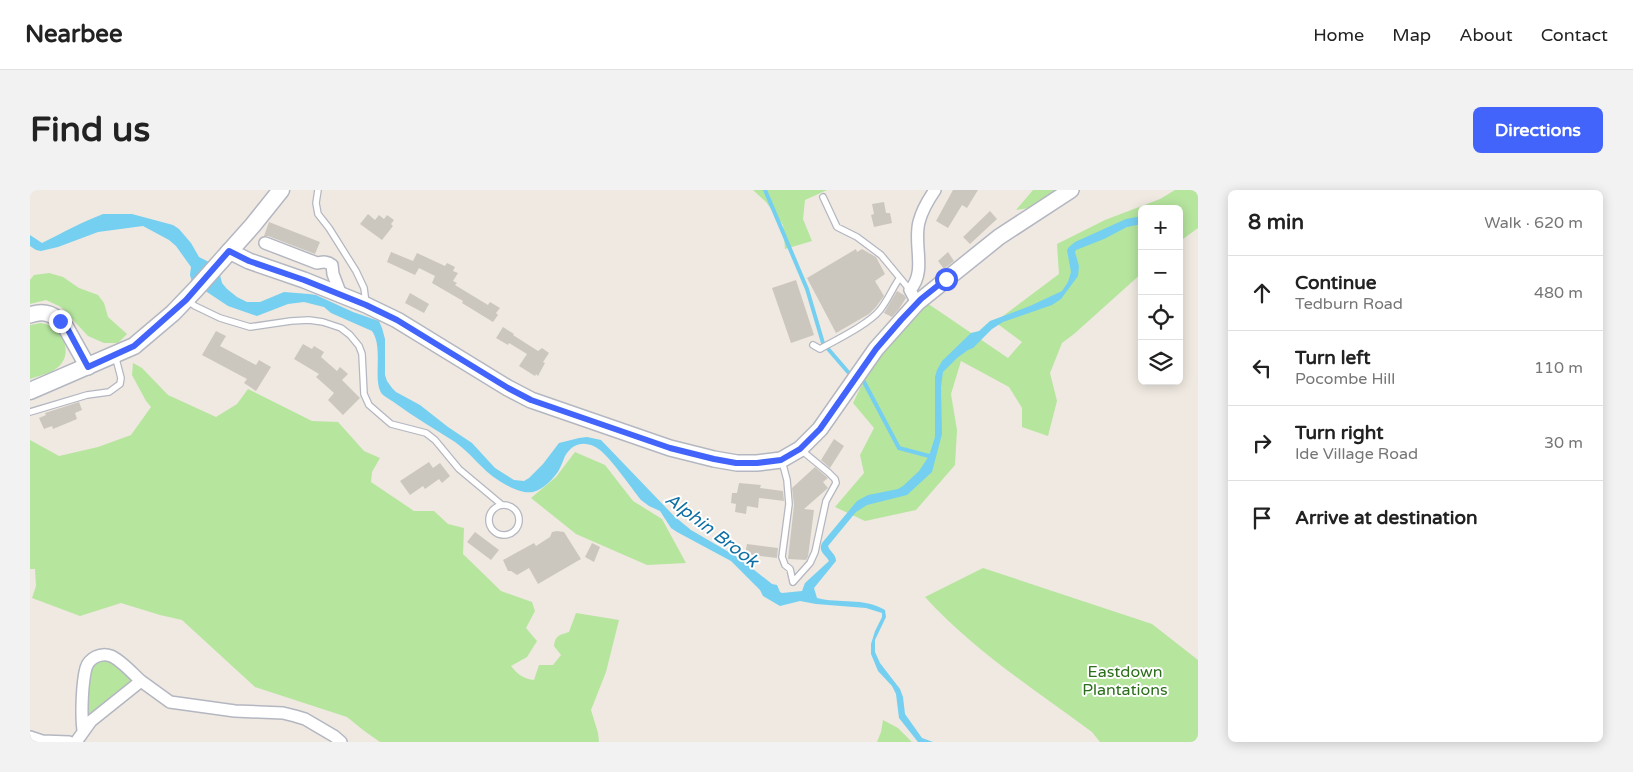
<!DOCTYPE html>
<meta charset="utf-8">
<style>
:root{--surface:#fff;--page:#f2f2f2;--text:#222;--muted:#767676;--line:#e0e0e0;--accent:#4264fb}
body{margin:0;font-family:"Varela Round",sans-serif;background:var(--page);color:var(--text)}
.controls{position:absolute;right:15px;top:15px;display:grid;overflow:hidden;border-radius:8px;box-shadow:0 2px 12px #0003}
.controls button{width:45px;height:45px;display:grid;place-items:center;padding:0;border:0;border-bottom:1px solid var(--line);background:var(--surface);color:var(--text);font:25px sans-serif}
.stop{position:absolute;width:15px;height:15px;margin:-11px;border:4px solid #4264fb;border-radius:50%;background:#fff}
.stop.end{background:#4264fb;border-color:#fff;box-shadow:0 1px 5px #0008}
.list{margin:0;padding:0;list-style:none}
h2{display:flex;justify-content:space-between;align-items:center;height:65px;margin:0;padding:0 20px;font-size:21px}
h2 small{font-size:16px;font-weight:400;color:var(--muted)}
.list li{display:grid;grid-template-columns:32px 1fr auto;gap:15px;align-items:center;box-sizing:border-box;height:75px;padding:0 20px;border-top:1px solid var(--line)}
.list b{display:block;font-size:19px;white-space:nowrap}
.list p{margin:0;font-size:16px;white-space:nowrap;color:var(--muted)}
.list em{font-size:16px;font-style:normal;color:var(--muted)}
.icon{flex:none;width:28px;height:28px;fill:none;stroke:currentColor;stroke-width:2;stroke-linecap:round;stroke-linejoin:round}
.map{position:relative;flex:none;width:1168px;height:552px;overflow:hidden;border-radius:8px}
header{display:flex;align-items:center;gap:30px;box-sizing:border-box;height:70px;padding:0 25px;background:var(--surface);border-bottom:1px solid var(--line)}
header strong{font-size:24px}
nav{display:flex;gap:28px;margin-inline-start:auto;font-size:18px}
.intro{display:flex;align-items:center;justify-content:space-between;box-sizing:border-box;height:120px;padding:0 30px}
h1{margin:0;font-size:35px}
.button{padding:12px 22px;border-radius:8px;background:var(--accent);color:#fff;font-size:18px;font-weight:700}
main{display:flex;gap:30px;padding:0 30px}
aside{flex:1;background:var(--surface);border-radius:8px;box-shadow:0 2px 12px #0003}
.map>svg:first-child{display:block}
.green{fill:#b6e59e}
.water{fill:#75cff0}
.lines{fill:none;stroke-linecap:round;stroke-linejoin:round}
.stream{stroke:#75cff0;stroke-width:4}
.building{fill:#cbc7bf}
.service-casing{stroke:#b4b7c1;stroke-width:8}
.minor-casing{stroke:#b4b7c1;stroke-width:14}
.tertiary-casing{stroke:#b4b7c1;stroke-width:18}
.secondary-casing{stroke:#b4b7c1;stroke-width:19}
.service{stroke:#fff;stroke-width:5.5}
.minor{stroke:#fff;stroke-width:11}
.tertiary{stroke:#fff;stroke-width:15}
.secondary{stroke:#fff;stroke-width:16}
.route{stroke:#4264fb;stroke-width:6}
.labels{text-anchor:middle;stroke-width:4;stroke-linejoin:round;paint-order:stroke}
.park-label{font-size:16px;fill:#2c6e1b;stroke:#fff}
.water-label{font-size:18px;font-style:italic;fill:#0d6fa3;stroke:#fff}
</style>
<header>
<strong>Nearbee</strong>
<nav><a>Home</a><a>Map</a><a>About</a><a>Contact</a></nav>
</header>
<div class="intro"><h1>Find us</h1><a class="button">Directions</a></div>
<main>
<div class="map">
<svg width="1168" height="552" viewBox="0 0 1168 552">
<rect width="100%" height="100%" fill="#efe9e1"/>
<path class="green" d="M723,0H797L775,10L773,29L782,51L755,59L753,35L736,12Z
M1003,0H1032L1006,17L986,20Z
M1145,0H1168V38L1149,52V19H1112V83L1044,144L1032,153L1020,183L1027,211L1018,246L992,237V218L979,197L931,171L921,204L927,240L925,275L886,320L835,331L805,317L834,283L830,265L844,238L823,213L843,172L874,130L897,113L978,168L992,152L965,132L1029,84L1027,54L1075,30L1130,9Z
M19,83L33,87L49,98L68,105L74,113L78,127L97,144L88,153H74L58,146L31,117L16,110L0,114V90L4,85Z
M11,133C16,134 21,135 25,139C35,146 40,164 31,174C24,183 11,185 0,189V135Z
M103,173L112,178L138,205L186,227L207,214L218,199L282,231L308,232L334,261L350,268L342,282L341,292L384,321H404L418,334L434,338L433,364L471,401L502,412L505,421L496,438L507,451L497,467L481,476C487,484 494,489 504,490L509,475H523L531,465L524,456C525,445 530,445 539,442L546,423L589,430L576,482L561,520L568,543L569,552H350L333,540L317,527L225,497L152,430L130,425L91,413L50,426L2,408L6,396L5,379H0V250L29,266L68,257L101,245L121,217L116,211L102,185Z
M545,262L575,275L603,311L632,329L656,373L617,375L546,344L501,308L526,287Z
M953,378L1122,434L1168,470V552H1070L1062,542C1005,500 943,460 895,407Z
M80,470L104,488L103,493L56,528C57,516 55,476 68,471C71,470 76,470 80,470Z
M853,530L868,538L882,552H847L851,542Z"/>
<path class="water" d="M73,24H102L143,35L149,39L161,53L169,67L179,72L190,85L192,93L197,99L207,107L217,112H230L254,102L279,104L286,105L323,122L349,131L352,138L355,149V185L357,191L362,198L366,202L390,215L418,237L442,253L465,278L484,290L494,291L499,288L513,274L529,253L549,248L557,247L571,250L644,326L661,340L709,368L742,394L747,395L750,402L752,403L772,401L775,393L799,371C795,364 788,362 792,353L827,311L838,305L868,299L873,296L889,281L899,266L905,247V187L907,180L912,171L941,143L949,141L960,131L1000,116L1032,101L1038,92L1041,82L1037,60L1039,57L1045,52L1096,29L1112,26V34L1097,37L1074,49L1046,60L1045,62L1049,76L1048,86L1031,109L1022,115L973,132L962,139L943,158L938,160L927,168L913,182L911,197L912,244L902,282L877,305L837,315L826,322L798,356C800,362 806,364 806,371L784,398L787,408C810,414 833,407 855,420L856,427L845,450V462L850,473L870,499L873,507L875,524L892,548L903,552H888L869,528L866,504L862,496L848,481L841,464V454L845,441L852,427V423L836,418L786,414L770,411L750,416L733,406L730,400L701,371L647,342L641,338L630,321L619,316L611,310C600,296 583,271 570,260C557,250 543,252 535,266C533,271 531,276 529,280C524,288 513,300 503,302C492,304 477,296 468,290C452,280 441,263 425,252C405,239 384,227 365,213C361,210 355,207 352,204C342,191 354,158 342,141L301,123L294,117L274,112L258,114L227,126L198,116L162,92L160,85L161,77L146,56L139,50L113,36L68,42L28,57L11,61L6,60L0,56V45L12,53C32,43 52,32 73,24Z"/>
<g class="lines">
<path class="stream" d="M735,0L777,99L793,153L818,182
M833,190L869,258L899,266L902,269"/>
</g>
<path class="building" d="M923,0H948L937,18L932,15L918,38L906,31Z
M854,12L856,23H860L862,33L844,37L841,25L844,24L842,14Z
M960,21L967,29L940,54L933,47Z
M338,24L345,30L349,25L354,29L357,25L364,30L361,34L363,36L352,50L330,34Z
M239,32L290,52L285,64L238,46H234Z
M826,59L827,62L832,59L846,67L855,84L845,91L854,106L846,117L839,124L806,143L777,88Z
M361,62L383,71L387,63L415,76L417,73L425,77L423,81L428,83L423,91L427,93L425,95L458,115L460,112L470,118L466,123L468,125L463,132L432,113L433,111L402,93L405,86L389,78L385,85L357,72Z
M918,62L924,71L914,79L908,71Z
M766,90L784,145L761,153L742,98Z
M867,101L874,105L876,108L869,119L862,127L854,123Z
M380,103L399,114L394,123L375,113Z
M473,137L484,144L483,145L508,161L512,158L519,163L513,172L515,173L508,186L506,184L505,186L489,176L497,164L479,153L478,155L466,148Z
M186,141L196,146L190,156L226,175L229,170L241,177L226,201L214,193L217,189L172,165Z
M273,154L282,159L284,156L294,162L291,167L307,181L310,177L318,184L312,190L330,208L313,225L298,210L304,203L286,187L289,184L264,169Z
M49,212L52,220L45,223L47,229L23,239L22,236L14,239L9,228L16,225L15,223Z
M804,249L814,256L800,278L791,270Z
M399,272L403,278L410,273L420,286L412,293L409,289L395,299L393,296L380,305L370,291Z
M785,277L798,288L793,292L798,298L774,319L784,320L778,367L776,370L758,369L764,315L762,298Z
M709,293L731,295L730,298L753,301L754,311L729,308L728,318L717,316L716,324L705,322L706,314L701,313L702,303H707Z
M527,341L534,342L551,369L508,394L499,378L487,385L481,381H478L473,370L504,353L506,356L520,347L522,342Z
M445,342L469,360L461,370L437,352Z
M562,353L570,357L564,372L555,367Z
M717,354L748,358L747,368L715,364Z"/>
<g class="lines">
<g class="service-casing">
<path id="service" d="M288,0L286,13L288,24L299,38L326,81L334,98L336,113
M793,7L807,37L827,47L851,65L880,100
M158,111L165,116L190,128L220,137L261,131L279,130L293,132L311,138L320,145L329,156L332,164L334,204L339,215L361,234L396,243L405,250L429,279L472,315
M783,155L790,159C806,150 839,134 850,120C858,110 862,99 869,89
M0,222L57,205L79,202L90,194L91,188L85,165
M752,271L757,290L759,314L752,367L755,375L760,379L763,392
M459 330a15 15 0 1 1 30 0a15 15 0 1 1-30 0Z
M763,392L780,373L785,362L796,311L806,293L805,289L798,282L770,259"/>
</g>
<g class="minor-casing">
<path id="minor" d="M235,53L287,73C293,72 297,71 302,75L303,84L311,105
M887,113L880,100C897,81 883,55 889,32C892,20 898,10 905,0
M53,540C51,525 52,493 56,478C59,468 71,462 81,466C91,470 103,484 111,491
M0,547L12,551L39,552
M46,552L61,531L111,491L140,512L205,521L253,523L265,526L275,529L304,546L311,552"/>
</g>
<g class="tertiary-casing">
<path id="tertiary" d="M199,61L219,71L274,90L336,115L367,130L478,198L501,210L640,258L684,269L707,273H727L751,270L770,259L790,239L846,159L887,113L969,47L1041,0
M0,125C15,119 25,125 35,136L58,177"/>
</g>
<g class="secondary-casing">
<path id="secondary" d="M0,201L104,156L143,123L166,99L223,35L251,0"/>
</g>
<use href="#service" class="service"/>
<use href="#minor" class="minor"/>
<use href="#tertiary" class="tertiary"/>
<use href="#secondary" class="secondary"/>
</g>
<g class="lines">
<path class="route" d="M30,131L36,136L58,177L104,156L156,110L199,61L219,71L274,90L336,115L367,130L478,198L501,210L640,258L684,269L706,273H727L751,270L770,259L790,239L846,159L871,130L891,109L916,89"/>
</g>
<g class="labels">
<g class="park-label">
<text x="1095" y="487">Eastdown<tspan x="1095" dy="18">Plantations</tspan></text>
</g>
<g class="water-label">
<text transform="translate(682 340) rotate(37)" y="6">Alphin Brook</text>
</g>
</g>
</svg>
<div class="controls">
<button>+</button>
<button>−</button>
<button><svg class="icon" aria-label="locate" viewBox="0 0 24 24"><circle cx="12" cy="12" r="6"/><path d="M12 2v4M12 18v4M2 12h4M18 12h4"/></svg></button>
<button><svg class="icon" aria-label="layers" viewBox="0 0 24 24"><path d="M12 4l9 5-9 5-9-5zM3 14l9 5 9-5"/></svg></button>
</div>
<div class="stop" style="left:916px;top:89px"></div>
<div class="stop end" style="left:30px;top:131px"></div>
</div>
<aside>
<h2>8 min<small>Walk · 620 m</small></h2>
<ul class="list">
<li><svg class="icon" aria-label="ahead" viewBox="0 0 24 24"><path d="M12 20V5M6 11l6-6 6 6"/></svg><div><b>Continue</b><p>Tedburn Road</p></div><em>480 m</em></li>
<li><svg class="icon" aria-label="left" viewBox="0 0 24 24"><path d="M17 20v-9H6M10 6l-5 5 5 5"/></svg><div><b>Turn left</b><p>Pocombe Hill</p></div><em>110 m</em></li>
<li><svg class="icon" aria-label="right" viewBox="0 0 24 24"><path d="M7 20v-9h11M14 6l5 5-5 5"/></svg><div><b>Turn right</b><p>Ide Village Road</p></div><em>30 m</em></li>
<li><svg class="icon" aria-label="arrive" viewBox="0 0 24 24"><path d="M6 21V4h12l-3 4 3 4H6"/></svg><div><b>Arrive at destination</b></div></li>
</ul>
</aside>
</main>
